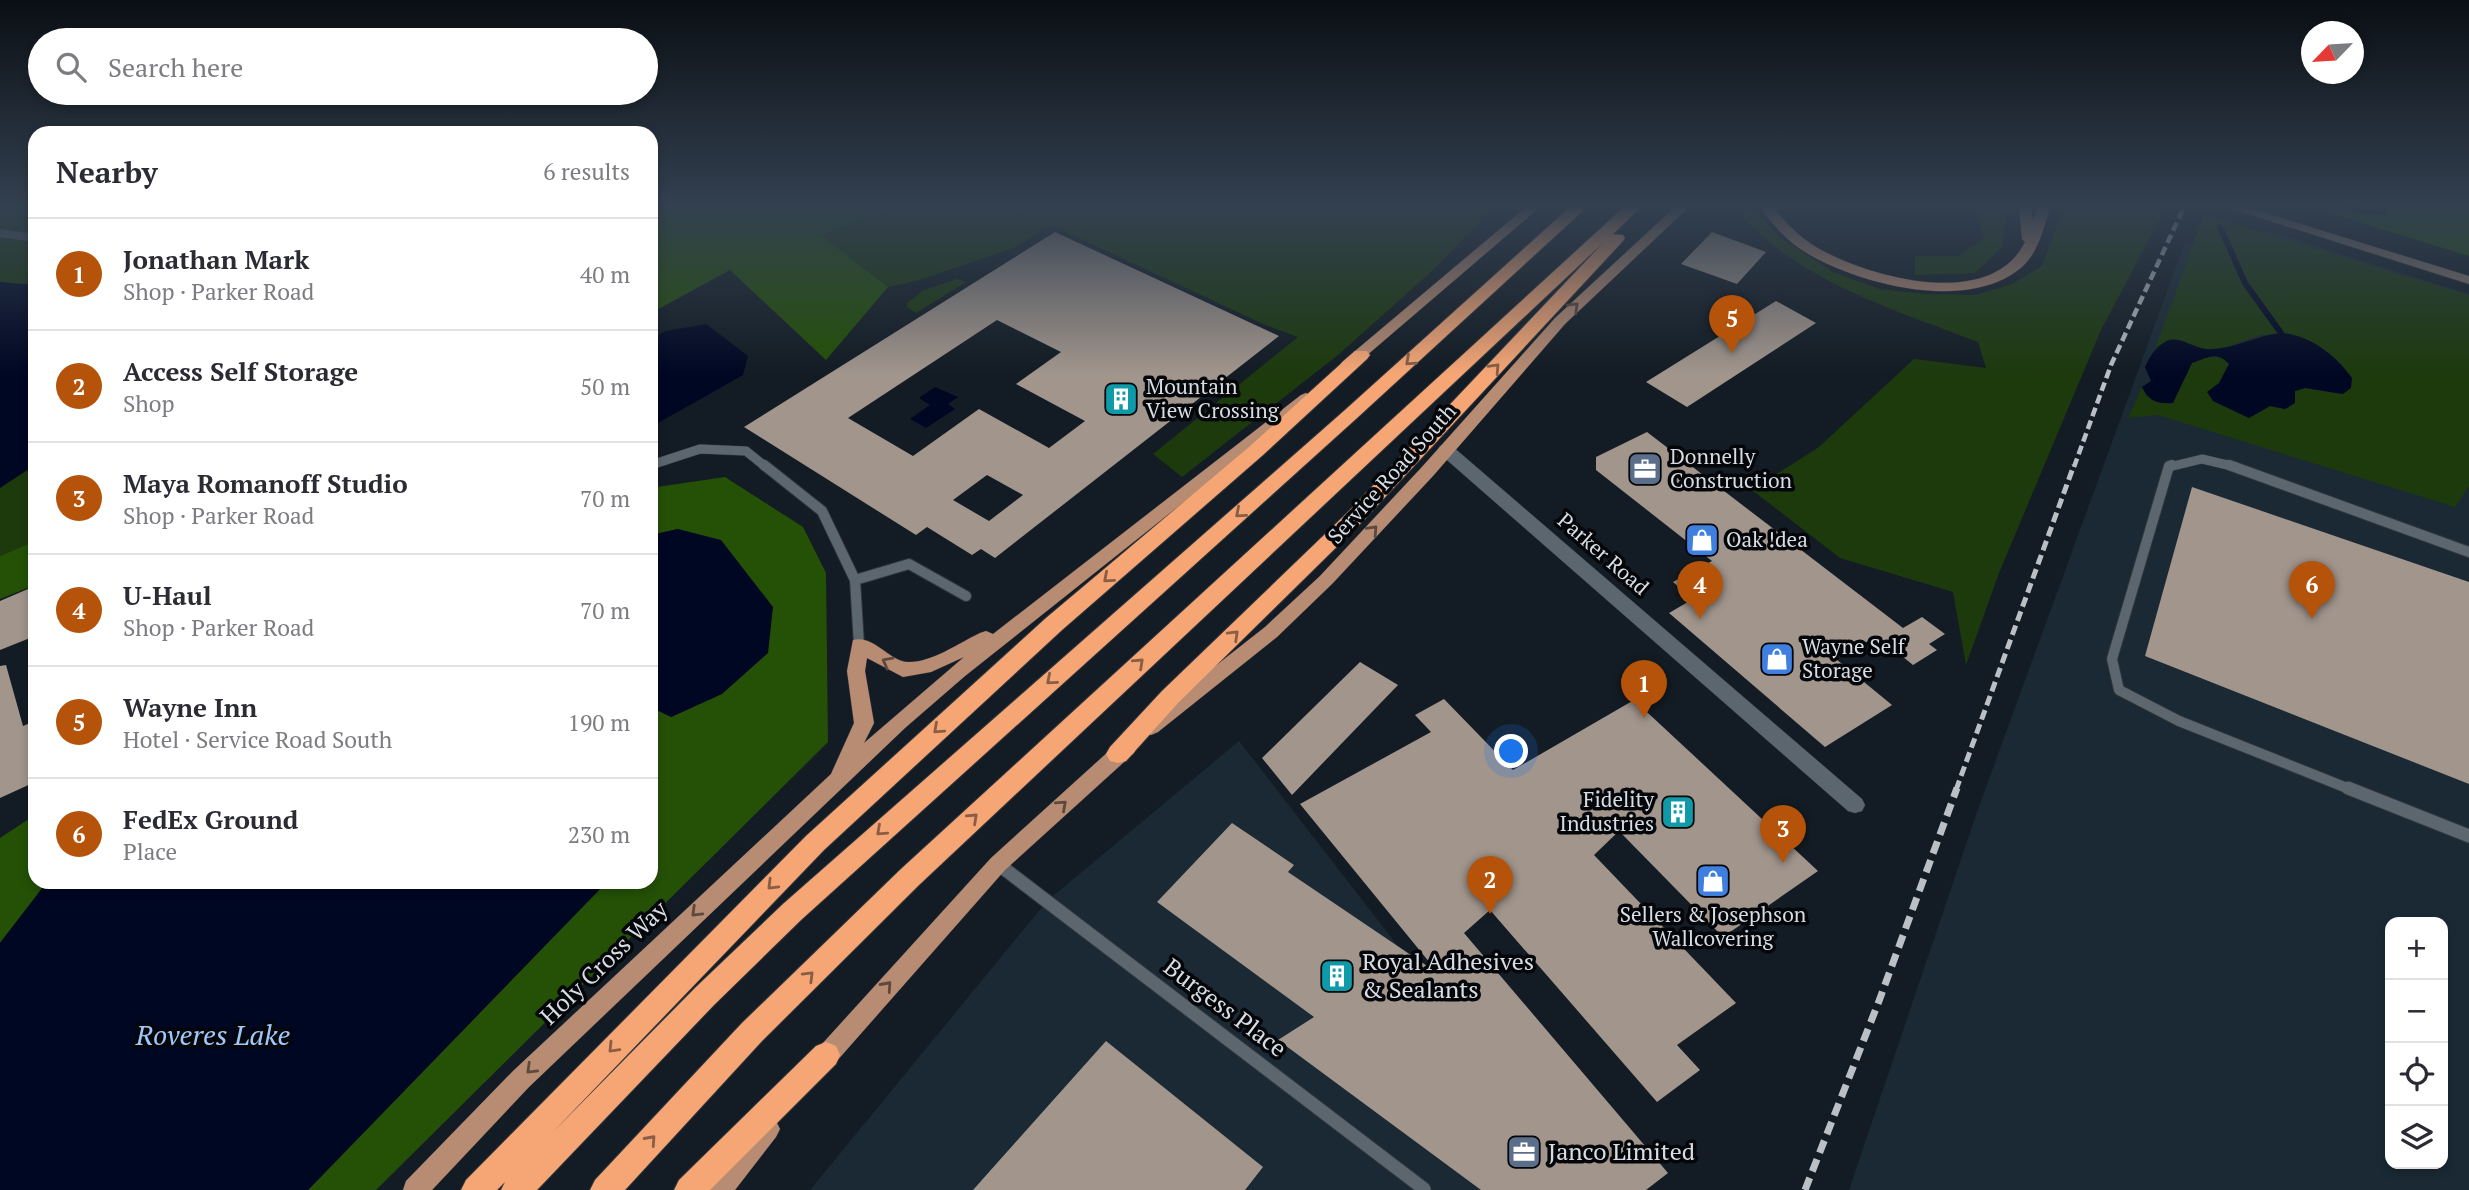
<!DOCTYPE html>
<meta charset="utf-8">
<style>
:root{--surface:#fff;--page:#f2f2f3;--text:#2b2b33;--muted:#7c7c81;--line:#e1e1e2;--accent:#b45309}
body{margin:0;font-family:"PT Serif",serif;background:var(--page);color:var(--text)}
.controls{position:absolute;right:21px;bottom:21px;display:grid;overflow:hidden;border-radius:14px;box-shadow:0 4px 10px #0003}
.controls button{width:63px;height:63px;display:grid;place-items:center;padding:0;border:0;border-bottom:2px solid var(--line);background:var(--surface);color:var(--text);font:35px sans-serif}
.compass{position:absolute;left:2301px;top:21px;width:63px;height:63px;border-radius:50%;background:var(--surface);box-shadow:0 4px 10px #0003;rotate:245deg}
.you{position:absolute;left:1512px;top:752px;width:24px;height:24px;margin:-18px;border:5px solid #fff;border-radius:50%;background:#1a73e8;box-shadow:0 0 0 10px #1a73e833}
.badge{display:grid;place-items:center;width:46px;height:46px;border-radius:50%;background:var(--accent);color:#fff;font-size:23px;font-weight:700}
.pin{position:absolute;translate:-50% -58px;filter:drop-shadow(0 2px 4px #0008)}
.pin::after{content:'';position:absolute;top:37px;width:24px;height:21px;background:inherit;clip-path:polygon(0 0,100% 0,50% 100%)}
.list{margin:0;padding:0;list-style:none}
h2{display:flex;justify-content:space-between;align-items:center;height:91px;margin:0;padding:0 28px;font-size:30px}
h2 small{font-size:23px;font-weight:400;color:var(--muted)}
.list li{display:grid;grid-template-columns:46px 1fr auto;gap:21px;align-items:center;box-sizing:border-box;height:112px;padding:0 28px;border-top:2px solid var(--line)}
.list b{display:block;font-size:26px;white-space:nowrap}
.list p{margin:0;font-size:23px;white-space:nowrap;color:var(--muted)}
.list em{font-size:23px;font-style:normal;color:var(--muted)}
.icon{flex:none;width:38px;height:38px;fill:none;stroke:currentColor;stroke-width:2;stroke-linecap:round;stroke-linejoin:round}
.map{position:relative;flex:none;width:2469px;height:1190px;overflow:hidden}
.search{position:absolute;background:var(--surface);box-shadow:0 4px 10px #0003;left:28px;top:28px;width:630px;height:77px;display:flex;align-items:center;gap:18px;box-sizing:border-box;padding:0 24px;border-radius:38px;color:var(--muted);font-size:26px}
.panel{position:absolute;background:var(--surface);box-shadow:0 4px 10px #0003;left:28px;top:126px;width:630px;height:763px;border-radius:21px}
.map>svg:first-child{display:block}
.built{fill:#1a2934;fill-rule:evenodd}
.green{fill:#1d3a0d}
.forest{fill:#245106}
.water{fill:#000723}
.lines{fill:none;stroke-linecap:round;stroke-linejoin:round}
.stream{stroke:#000723;stroke-width:6}
.building{fill:#a1958c;fill-rule:evenodd}
.lane-far2-casing{stroke:#31363c;stroke-width:10}
.lane-far1-casing{stroke:#31363c;stroke-width:12}
.lane-casing{stroke:#31363c;stroke-width:15}
.street-casing{stroke:#31363c;stroke-width:1}
.secondary-casing{stroke:#31363c;stroke-width:1}
.primary-casing{stroke:#31363c;stroke-width:1}
.highway-casing{stroke:#31363c;stroke-width:2}
.lane-far2{stroke:#5b666f;stroke-width:9}
.lane-far1{stroke:#5b666f;stroke-width:10}
.lane{stroke:#5b666f;stroke-width:13}
.street{fill:#5b666f;fill-rule:evenodd}
.secondary{fill:#8a7971;fill-rule:evenodd}
.primary{fill:#b88c73;fill-rule:evenodd}
.highway{fill:#f6a675;fill-rule:evenodd}
.rail-far2{stroke:#bac0c6;stroke-width:4.5;stroke-dasharray:9 4.5;stroke-linecap:butt}
.rail-far1{stroke:#bac0c6;stroke-width:5;stroke-dasharray:10 5;stroke-linecap:butt}
.rail{stroke:#bac0c6;stroke-width:7;stroke-dasharray:13 7;stroke-linecap:butt}
.oneway{stroke:#5e493e}
.oneway2{stroke:#895e44}
.labels{text-anchor:middle;stroke-width:7;stroke-linejoin:round;paint-order:stroke}
.poi-label{font-size:21px;fill:#d7dde2;stroke:#040609;text-anchor:start}
.street-label{font-size:21px;fill:#d7dde2;stroke:#040609}
.near-poi-label{font-size:24px;fill:#d7dde2;stroke:#040609;text-anchor:start}
.near-street-label{font-size:24px;fill:#d7dde2;stroke:#040609}
.near-water-label{font-size:28px;font-style:italic;fill:#9ec8fb;stroke:#040609}
</style>
<div class="map">
<svg width="2469" height="1190" viewBox="0 0 2469 1190">
<rect width="100%" height="100%" fill="#131c24"/>
<path class="built" d="M2267,231L2469,294V1190H1849L1978,809L2184,245ZM2390,922H2443V1164H2390Z
M1239,741L1587,1190H810L1047,901Z"/>
<path class="green" d="M0,207H35V541L0,556Z
M893,207H1494L1432,271L1338,355L1182,477L1153,454L1298,337L1261,323L1051,225L1013,248L916,281L888,287L821,235Z
M1734,207H1752L1779,237L1833,272L1879,289L1926,294L1975,295L2012,284L2042,266L2064,207H2166L2101,330L1999,573L1966,665L1953,592L1840,558L1752,490L1819,447L1914,359L1986,368L1978,342C1906,314 1835,293 1773,245C1759,234 1746,220 1734,207Z
M1975,207H2014L2018,215L2006,214L2002,247L1975,273L1915,275V256H1958L1984,239Z
M2204,215L2469,295V486L2455,507L2158,415L2128,418L2142,387L2147,397C2165,383 2208,340 2229,364L2219,383L2208,392L2213,401L2249,418L2270,406L2285,409L2295,403V391L2305,388L2343,394L2264,334C2246,339 2228,349 2209,349C2182,349 2179,329 2154,352Z
M957,279L966,282L916,313L907,307V303L924,290Z"/>
<path class="forest" d="M651,207H893L821,235L888,287L826,360L730,270L651,313Z
M2310,207H2469V257V256Z
M725,477L803,527L826,573L828,742L376,1190H308L601,888L603,882H651V707L671,717L721,694L768,652L678,529L651,535V491L657,487Z
M35,541V585L0,599V556Z
M35,815V882H47L0,943V838Z"/>
<path class="water" d="M0,282L35,285V465L0,488Z
M706,324L748,356L743,375L651,427V339L666,331Z
M2281,333C2309,334 2337,356 2352,378L2351,388L2343,394L2305,388L2295,391V403L2285,409L2270,406L2249,418L2213,401L2207,392L2219,383L2229,364C2217,350 2207,358 2192,363L2173,403C2158,404 2149,402 2142,387L2151,381L2145,367C2149,358 2155,347 2165,342C2177,334 2193,348 2206,349C2231,351 2256,335 2281,333Z
M935,387L958,397L948,404L955,409L926,428L910,419L930,405L919,398Z
M678,529L721,540L773,607L768,653L722,694L671,717L651,707V535Z
M47,882H603L601,888L308,1190H0V943Z"/>
<g class="lines">
<path class="stream" d="M2349,207L2360,211L2383,212L2384,207
M2220,227L2245,283L2281,333"/>
</g>
<path class="building" d="M1055,232L1279,336L995,558L981,549L972,555L927,527L916,535L744,427ZM997,320L1061,352L1016,384L1085,421L1049,448L979,409L913,456L848,418ZM987,475L1023,495L989,521L953,500Z
M1712,232L1766,252L1737,284L1681,264Z
M1776,301L1816,323L1687,407L1646,382Z
M1647,432L1903,628L1922,617L1945,634L1929,644L1937,650L1913,665L1877,636L1836,659L1892,705L1825,747L1669,613L1693,599L1673,582L1712,561L1596,470V457Z
M2192,487L2469,582V784L2145,656Z
M35,586V636L0,650V601Z
M1360,662L1398,685L1292,795L1262,758Z
M6,665L23,726L35,721V782L0,798V666Z
M1444,699L1513,770L1634,700L1818,871L1723,937L1619,831L1594,855L1736,1003L1677,1045L1700,1070L1657,1102L1490,910L1464,933L1668,1173L1646,1190H1481L1278,1040L1314,1017L1157,902L1232,823L1294,865L1288,872L1439,974L1300,804L1431,732L1415,715Z
M1106,1041L1263,1167L1245,1190H973Z"/>
<g class="lines">
<g class="lane-far2-casing">
<path id="lane-far2" d="M651,465L700,449L746,451L766,467
M2169,467L2202,459L2236,467"/>
</g>
<g class="lane-far1-casing">
<path id="lane-far1" d="M764,465L822,511L855,580L859,645
M2172,465L2169,466L2112,659L2119,690L2179,721L2352,790
M2229,465L2469,552
M855,580L909,564L966,596"/>
</g>
<g class="lane-casing">
<path id="lane" d="M2348,788L2469,836
M998,864L1424,1189"/>
</g>
<g class="street-casing">
<path id="street" d="M0,229L35,234V242L0,237Z
M1446,445L1452,446L1862,799L1865,805L1862,811L1855,813L1848,811L1440,454L1438,450L1440,446Z"/>
</g>
<g class="secondary-casing">
<path id="secondary" d="M2226,207H2246L2469,276V284Z"/>
</g>
<g class="primary-casing">
<path id="primary" d="M1526,207H1540L1352,368H1342L1340,365L1342,362Z
M1675,207H1689L1565,324L1433,476L1332,584L1277,637L1158,732L1151,735L1144,732L1141,727L1144,722L1265,627L1320,576L1421,468L1555,318Z
M1760,207H1773C1785,222 1799,237 1816,247C1867,277 1991,312 2025,242L2022,239L2019,207H2031L2033,221L2038,207H2050C2044,227 2039,250 2024,265C1972,314 1859,285 1805,252C1787,241 1772,224 1760,207Z
M1306,393L1311,395L1314,398L1311,401L965,676L905,728L529,1087L432,1190H403L406,1181L513,1071L831,774L854,723L847,671L853,640C873,634 889,661 908,662C931,663 959,643 980,633L986,631L993,634L1301,395ZM964,657L864,743L874,723L865,671L867,658L903,677L931,672Z
M1127,739L1134,741L1137,747L1134,753L1005,870L828,1071L820,1074L812,1071L808,1063L812,1055L991,858L1120,741Z
M768,1117L776,1121L780,1129L776,1137L735,1190H707L710,1181L760,1121Z"/>
</g>
<g class="highway-casing">
<path id="highway" d="M1570,207H1587L1357,418L801,920L714,1005L537,1190H501L505,1182L497,1190H461L466,1180L806,836L1046,618L1249,447L1355,351H1367L1370,355L1367,359L1263,455L1062,630L824,850L552,1133L696,987L783,904L1345,410Z
M1624,207H1641L1613,234L1623,235L1625,238L1623,241L1362,522L1178,703L1126,761L1118,763L1110,761L1106,754L1110,747L1162,691L1348,512L1603,243L919,885L762,1041L625,1190H590L595,1180L742,1023L901,869Z
M826,1042L836,1046L840,1055L836,1064L710,1190H674L679,1180L816,1046Z"/>
</g>
<use href="#lane-far2" class="lane-far2"/>
<use href="#lane-far1" class="lane-far1"/>
<use href="#lane" class="lane"/>
<use href="#street" class="street"/>
<use href="#secondary" class="secondary"/>
<use href="#primary" class="primary"/>
<use href="#highway" class="highway"/>
<path class="rail-far2" d="M2074,467L2111,365L2184,207"/>
<path class="rail-far1" d="M1956,790L2074,465"/>
<path class="rail" d="M1805,1190L1879,1001L1957,788"/>
</g>
<defs><path id="oneway-chevron" d="M-2-3.5L2.5 0L-2 3.5" fill="none" stroke-width="1.6" stroke-linecap="round" stroke-linejoin="round" transform="scale(1.75)"/></defs>
<g class="oneway">
<use href="#oneway-chevron" transform="translate(1574 307) rotate(-44)"/>
<use href="#oneway-chevron" transform="translate(1373 530) rotate(-47)"/>
<use href="#oneway-chevron" transform="translate(887 662) rotate(-152)"/>
<use href="#oneway-chevron" transform="translate(1062 805) rotate(-42)"/>
<use href="#oneway-chevron" transform="translate(696 912) rotate(136)"/>
<use href="#oneway-chevron" transform="translate(887 986) rotate(-48)"/>
<use href="#oneway-chevron" transform="translate(531 1069) rotate(136)"/>
</g>
<g class="oneway2">
<use href="#oneway-chevron" transform="translate(1410 361) rotate(138)"/>
<use href="#oneway-chevron" transform="translate(1495 368) rotate(-47)"/>
<use href="#oneway-chevron" transform="translate(1240 513) rotate(139)"/>
<use href="#oneway-chevron" transform="translate(1108 578) rotate(139)"/>
<use href="#oneway-chevron" transform="translate(1234 635) rotate(-44)"/>
<use href="#oneway-chevron" transform="translate(1139 663) rotate(-43)"/>
<use href="#oneway-chevron" transform="translate(1051 680) rotate(139)"/>
<use href="#oneway-chevron" transform="translate(938 729) rotate(138)"/>
<use href="#oneway-chevron" transform="translate(973 818) rotate(-43)"/>
<use href="#oneway-chevron" transform="translate(881 831) rotate(138)"/>
<use href="#oneway-chevron" transform="translate(772 885) rotate(135)"/>
<use href="#oneway-chevron" transform="translate(809 976) rotate(-45)"/>
<use href="#oneway-chevron" transform="translate(613 1048) rotate(134)"/>
<use href="#oneway-chevron" transform="translate(651 1140) rotate(-48)"/>
</g>
<linearGradient id="sky" x2="0" y2="1"><stop stop-color="#0a0f14"/><stop offset="0.55" stop-color="#334050"/><stop offset="1" stop-color="#334050" stop-opacity="0"/></linearGradient>
<rect width="2469" height="374" fill="url(#sky)"/>
<defs>
<g id="building-square" transform="scale(1.75)"><rect x="-9" y="-9" width="18" height="18" rx="4" fill="#0f9aa8" stroke="#040609"/><path d="M-4-6H4V6H1V3H-1V6H-4ZM-2.5-4.3h1.7v1.8h-1.7ZM.8-4.3h1.7v1.8H.8ZM-2.5-1h1.7V.8h-1.7ZM.8-1h1.7V.8H.8Z" fill="#fff"/></g>
<g id="office-square" transform="scale(1.75)"><rect x="-9" y="-9" width="18" height="18" rx="4" fill="#5c6f8a" stroke="#040609"/><path d="M-6-3h4V-5.5h4V-3h4V5H-6ZM-1-4.5V-3h2v-1.5ZM-6 0V1H6V0Z" fill="#fff"/></g>
<g id="shop-square" transform="scale(1.75)"><rect x="-9" y="-9" width="18" height="18" rx="4" fill="#3f7fe0" stroke="#040609"/><path d="M-5-2.5h2.3a2.7 3.5 0 0 1 5.4 0H5L5.5 6h-11ZM-1.5-2.5h3a1.5 2.3 0 0 0-3 0Z" fill="#fff"/></g>
</defs>
<g fill-rule="evenodd">
<use href="#building-square" x="1121" y="399"/>
<use href="#office-square" x="1645" y="469"/>
<use href="#shop-square" x="1702" y="540"/>
<use href="#shop-square" x="1777" y="659"/>
<use href="#building-square" x="1678" y="812"/>
<use href="#shop-square" x="1713" y="881"/>
<use href="#building-square" x="1337" y="976"/>
<use href="#office-square" x="1524" y="1152"/>
</g>
<g class="labels">
<g class="poi-label">
<text x="1146" y="394">Mountain<tspan x="1146" dy="24">View Crossing</tspan></text>
<text x="1670" y="464">Donnelly<tspan x="1670" dy="24">Construction</tspan></text>
<text x="1726" y="547">Oak !dea</text>
<text x="1802" y="654">Wayne Self<tspan x="1802" dy="24">Storage</tspan></text>
<text x="1654" y="807" text-anchor="end">Fidelity<tspan x="1654" dy="24">Industries</tspan></text>
<text x="1713" y="922" text-anchor="middle">Sellers &amp; Josephson<tspan x="1713" dy="24">Wallcovering</tspan></text>
</g>
<g class="street-label">
<text transform="translate(1392 474) rotate(-48)" y="7">Service Road South</text>
<text transform="translate(1603 554) rotate(41)" y="7">Parker Road</text>
</g>
<g class="near-poi-label">
<text x="1362" y="970">Royal Adhesives<tspan x="1362" dy="28">&amp; Sealants</tspan></text>
<text x="1548" y="1160">Janco Limited</text>
</g>
<g class="near-street-label">
<text transform="translate(604 963) rotate(-44)" y="8">Holy Cross Way</text>
<text transform="translate(1225 1008) rotate(37)" y="8">Burgess Place</text>
</g>
<g class="near-water-label">
<text x="213" y="1045">Roveres Lake</text>
</g>
</g>
</svg>
<div class="controls">
<button>+</button>
<button>−</button>
<button><svg class="icon" aria-label="locate" viewBox="0 0 24 24"><circle cx="12" cy="12" r="6"/><path d="M12 2v4M12 18v4M2 12h4M18 12h4"/></svg></button>
<button><svg class="icon" aria-label="layers" viewBox="0 0 24 24"><path d="M12 4l9 5-9 5-9-5zM3 14l9 5 9-5"/></svg></button>
</div>
<svg class="compass" viewBox="-18 -18 36 36"><path d="M0-13l5 13h-10z" fill="#e53935"/><path d="M0 13l5-13h-10z" fill="#7c7c81"/></svg>
<div class="you"></div>
<div class="pin badge" style="left:1644px;top:718px">1</div>
<div class="pin badge" style="left:1490px;top:914px">2</div>
<div class="pin badge" style="left:1783px;top:863px">3</div>
<div class="pin badge" style="left:1700px;top:619px">4</div>
<div class="pin badge" style="left:1732px;top:353px">5</div>
<div class="pin badge" style="left:2312px;top:619px">6</div>
<div class="search"><svg class="icon" aria-label="search" viewBox="0 0 24 24"><circle cx="10" cy="10" r="6"/><path d="M15 15l6 6"/></svg>Search here</div>
<section class="panel">
<h2>Nearby<small>6 results</small></h2>
<ul class="list">
<li><span class="badge">1</span><div><b>Jonathan Mark</b><p>Shop · Parker Road</p></div><em>40 m</em></li>
<li><span class="badge">2</span><div><b>Access Self Storage</b><p>Shop</p></div><em>50 m</em></li>
<li><span class="badge">3</span><div><b>Maya Romanoff Studio</b><p>Shop · Parker Road</p></div><em>70 m</em></li>
<li><span class="badge">4</span><div><b>U-Haul</b><p>Shop · Parker Road</p></div><em>70 m</em></li>
<li><span class="badge">5</span><div><b>Wayne Inn</b><p>Hotel · Service Road South</p></div><em>190 m</em></li>
<li><span class="badge">6</span><div><b>FedEx Ground</b><p>Place</p></div><em>230 m</em></li>
</ul>
</section>
</div>
